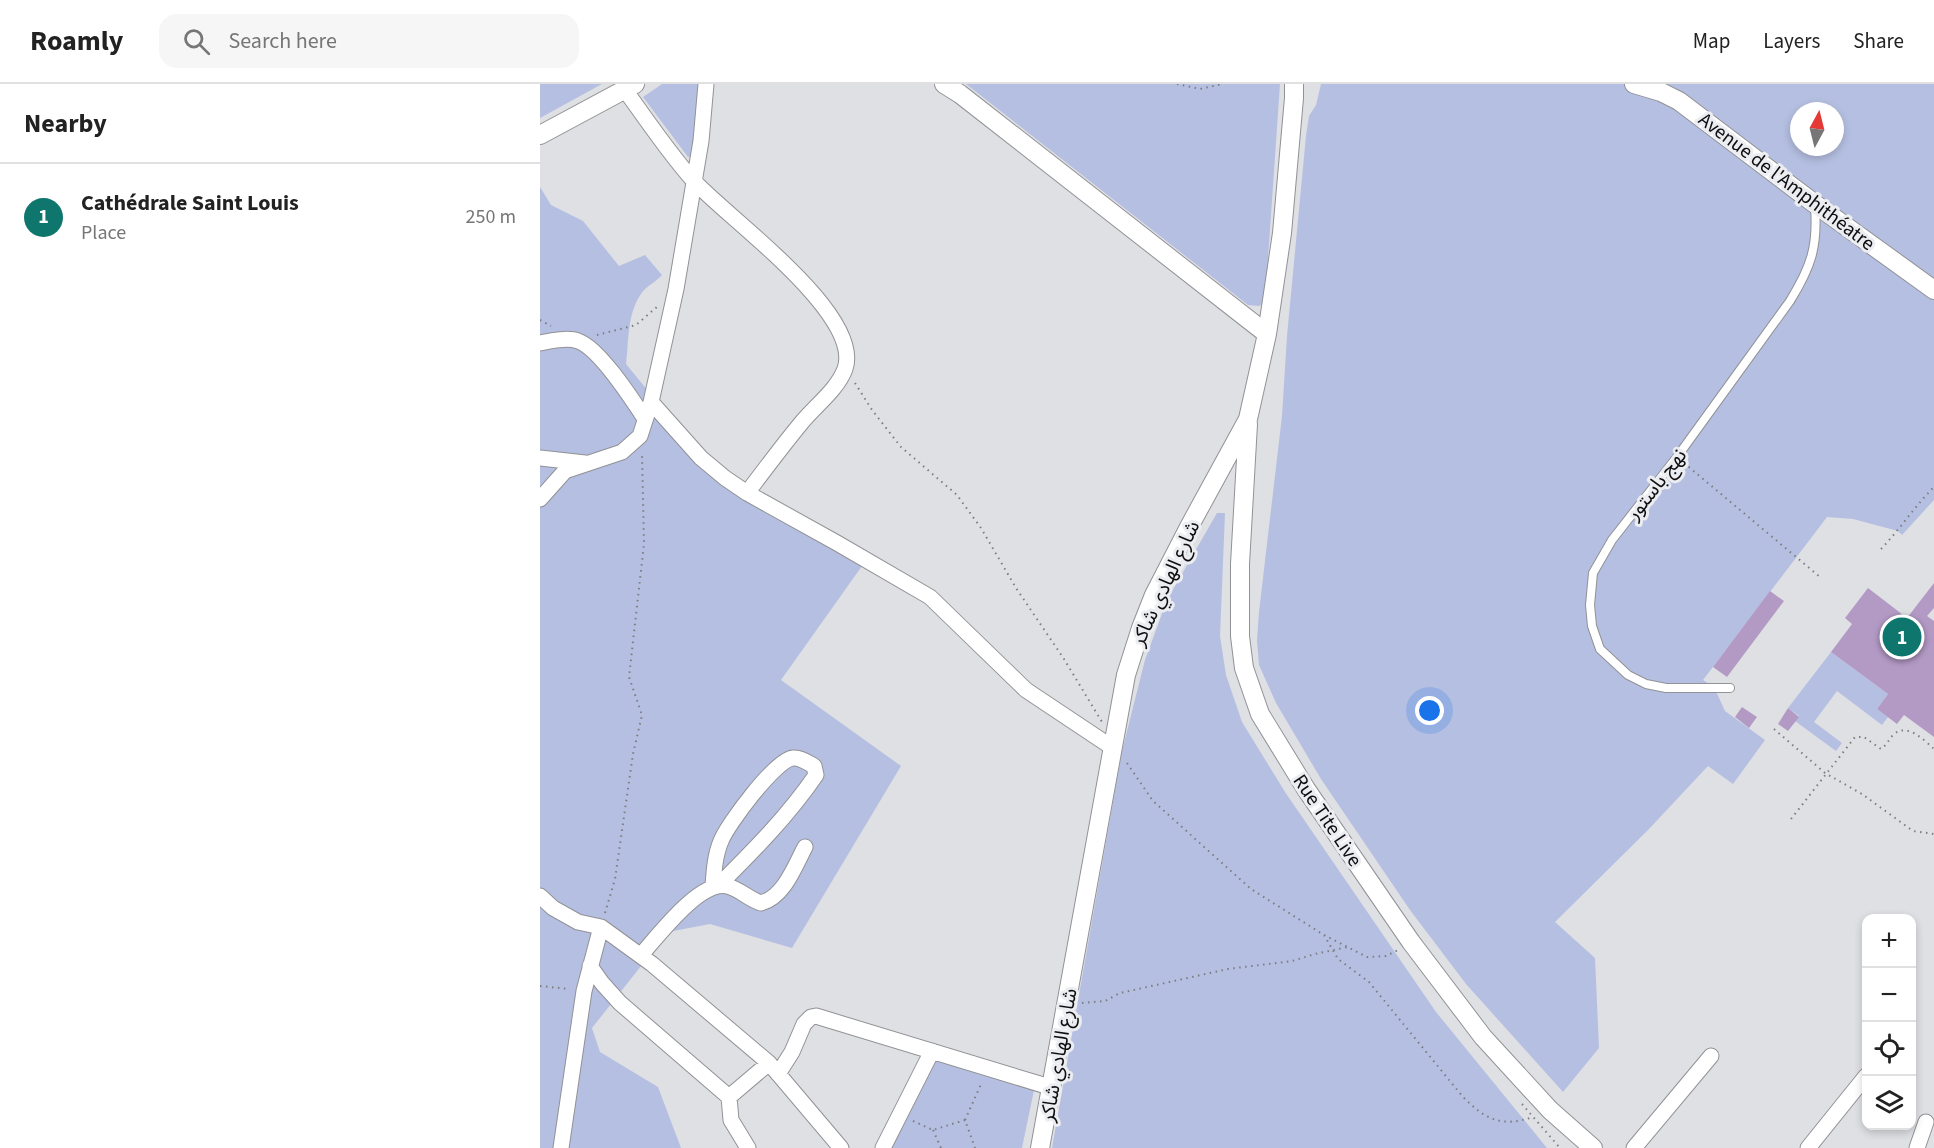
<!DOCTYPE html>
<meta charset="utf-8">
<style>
:root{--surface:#fff;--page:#f6f6f6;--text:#222;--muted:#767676;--line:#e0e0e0;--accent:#0f766e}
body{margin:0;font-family:"Source Sans 3","Noto Sans Arabic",sans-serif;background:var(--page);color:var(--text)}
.controls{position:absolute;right:18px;bottom:18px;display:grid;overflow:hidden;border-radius:12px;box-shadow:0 3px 9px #0003}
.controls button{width:54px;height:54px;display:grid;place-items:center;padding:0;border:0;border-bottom:2px solid var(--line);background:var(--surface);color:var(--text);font:30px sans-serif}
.compass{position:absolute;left:1250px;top:18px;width:54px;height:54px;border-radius:50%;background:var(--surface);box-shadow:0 3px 9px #0003;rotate:7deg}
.you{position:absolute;left:890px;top:627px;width:21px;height:21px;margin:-15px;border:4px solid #fff;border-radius:50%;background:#1a73e8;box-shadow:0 0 0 9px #1a73e833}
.badge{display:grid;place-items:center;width:39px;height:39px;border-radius:50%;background:var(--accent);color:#fff;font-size:20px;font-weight:700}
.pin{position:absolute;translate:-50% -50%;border:3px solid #fff;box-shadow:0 2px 6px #0006}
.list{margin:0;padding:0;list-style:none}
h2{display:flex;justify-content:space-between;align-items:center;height:78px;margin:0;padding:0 24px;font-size:26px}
h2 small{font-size:20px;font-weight:400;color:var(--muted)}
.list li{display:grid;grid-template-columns:39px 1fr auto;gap:18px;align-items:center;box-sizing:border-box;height:108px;padding:0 24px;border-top:2px solid var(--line)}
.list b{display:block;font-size:22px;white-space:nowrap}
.list p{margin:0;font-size:20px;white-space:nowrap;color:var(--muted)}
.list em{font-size:20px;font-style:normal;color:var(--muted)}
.icon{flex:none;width:33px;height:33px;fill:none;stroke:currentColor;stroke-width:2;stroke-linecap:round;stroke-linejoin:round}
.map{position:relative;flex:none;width:1394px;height:1064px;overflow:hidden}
header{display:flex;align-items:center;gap:36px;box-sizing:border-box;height:84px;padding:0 30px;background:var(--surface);border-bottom:2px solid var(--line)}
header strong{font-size:28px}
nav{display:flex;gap:33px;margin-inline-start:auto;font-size:21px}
.search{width:420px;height:54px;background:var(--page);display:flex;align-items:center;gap:15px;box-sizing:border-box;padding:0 21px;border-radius:18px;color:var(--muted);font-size:22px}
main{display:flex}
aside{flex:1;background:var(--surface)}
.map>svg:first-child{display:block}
.green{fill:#b5bfe1;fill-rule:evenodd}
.building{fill:#b39ac5}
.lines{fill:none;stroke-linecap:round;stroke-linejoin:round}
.service-casing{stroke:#919296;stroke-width:10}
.minor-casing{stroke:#919296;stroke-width:17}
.tertiary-casing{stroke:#919296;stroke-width:20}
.path{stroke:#7c7d80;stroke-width:2;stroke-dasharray:1.5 4.5;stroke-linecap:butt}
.service{stroke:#fff;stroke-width:8}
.minor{stroke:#fff;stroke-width:15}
.tertiary{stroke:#fff;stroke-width:18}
.labels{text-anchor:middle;stroke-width:6;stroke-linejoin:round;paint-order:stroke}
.street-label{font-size:20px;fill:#0e0e10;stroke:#ecedf1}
</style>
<header>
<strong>Roamly</strong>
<div class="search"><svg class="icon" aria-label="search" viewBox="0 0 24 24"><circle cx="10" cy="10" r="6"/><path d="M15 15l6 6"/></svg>Search here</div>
<nav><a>Map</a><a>Layers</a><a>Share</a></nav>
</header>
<main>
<aside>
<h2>Nearby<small></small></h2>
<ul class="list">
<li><span class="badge">1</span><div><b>Cathédrale Saint Louis</b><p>Place</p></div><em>250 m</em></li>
</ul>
</aside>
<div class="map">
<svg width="1394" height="1064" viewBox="0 0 1394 1064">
<rect width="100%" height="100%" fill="#dfe0e4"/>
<path class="green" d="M0,0H62L0,34Z
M122,0H164L157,71L148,73L103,13Z
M426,0H740L725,218L719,222L708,221Z
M781,0H1394V416L1362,451L1358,447L1313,435L1287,433L1163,596L1174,603L1185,627L1225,656L1193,700L1168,682L1108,746L1015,838L1055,874L1059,964L1023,1008L926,900L870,826L781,695L736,619L719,581L717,557L719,528L742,332L747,252L766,52L769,32L776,21ZM1259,27H1295V63H1259Z
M0,103L11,121L43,137L79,182L105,171L122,191C115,199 106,202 101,210C87,230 89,257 86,280L145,352L171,378L292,465L322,482L241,596L361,682L252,864L170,840L128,848L52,944L60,968L118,1003L141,1064H0Z
M677,429H685L680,552L686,591L702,638L745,708L896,928L1007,1064H512L582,667L605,576L627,516Z
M1291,568L1348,610L1337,625L1348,633L1342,641L1297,607L1274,638L1302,659L1296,667L1255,637L1259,632L1248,624Z
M397,972L494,1006L482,1064H350Z"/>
<path class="building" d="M1394,499V524L1387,532L1394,537V653L1364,631L1357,640L1337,625L1348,610L1291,568L1312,540L1305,534L1328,504L1367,534Z
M1230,507L1244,517L1187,593L1173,583Z
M1202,623L1217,633L1209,644L1195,633Z
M1248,624L1259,633L1248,647L1238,640Z"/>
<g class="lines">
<g class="service-casing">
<path id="service" d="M1190,604H1126L1106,600L1088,591L1060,565L1052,542L1050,521L1053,489L1072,456L1137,373L1250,217C1271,183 1278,163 1275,122"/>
</g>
<g class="minor-casing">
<path id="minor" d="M85,6C107,36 128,68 153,96C186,133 324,230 305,285C297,306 276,321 262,338C243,361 225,385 207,409
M0,259C10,257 28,253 38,257C59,264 92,315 105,335
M111,318L161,374L185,394L207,409L297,459L390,513L486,606L573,664
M0,374L45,379
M0,415L25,387L82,368L100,352L111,318L136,205L161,57L166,0
M173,802C174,787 175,771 181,757C187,741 236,675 253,674C260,673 268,679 274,682L276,691C248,732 213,767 178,802
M0,812L13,824L38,838L61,843L112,880L229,979L301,1064
M101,871C118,852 160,796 187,802C200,805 208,815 221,819C244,813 255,782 265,763
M50,882L62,899L80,919L189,1013
M238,990L252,968L264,940L271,933L276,932L513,1004
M21,1064L44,907L61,843
M208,1064L191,1036L189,1013L229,979
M343,1064L392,967
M1094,1064L1171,972
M1268,1064L1326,992
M1377,1064L1386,1038"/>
</g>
<g class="tertiary-casing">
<path id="tertiary" d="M404,0L420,10L727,250
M1094,0L1121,8L1139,17L1275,120L1394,206
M0,51L95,0
M708,340L700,480V552L704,584L720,630L766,705L871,858L943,953L1010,1026L1053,1064
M500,1064L586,591L601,544L614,511L649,443L708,335L727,250L742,149L754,14V0"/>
</g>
<path class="path" d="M637,0L660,5L682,0
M0,236L11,242
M57,251L96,241L118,222
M315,299L332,326L361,363L417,411L441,444L476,504L524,575L562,638
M1144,379L1280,493
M1341,465C1360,445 1375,422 1394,403
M1234,645L1285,689L1322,710L1373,747L1394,750
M587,679L613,717L711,805L784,851L827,873L846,872L858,866
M1251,735L1315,653H1324L1341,665C1347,661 1349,655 1354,650C1368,639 1384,656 1394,665
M65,829L75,795L93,670L102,631L89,593L104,460L102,370
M784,851L798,875L829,898L923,1013C945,1035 961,1044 993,1033
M0,902L29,905
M542,919L565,917L580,909L688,885L752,877L775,870L808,863
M982,1020L1020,1064
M425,1036L442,998
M373,1037L393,1046L425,1036L435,1064
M393,1046L401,1064"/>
<use href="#service" class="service"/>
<use href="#minor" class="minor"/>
<use href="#tertiary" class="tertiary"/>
</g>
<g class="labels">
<g class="street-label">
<text transform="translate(1247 97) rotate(37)" y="7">Avenue de l'Amphithéatre</text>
<text transform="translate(1116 400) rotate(-52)" y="7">نهج باستور</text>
<text transform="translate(625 499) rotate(-65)" y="7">شارع الهادي شاكر</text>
<text transform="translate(788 736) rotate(56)" y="7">Rue Tite Live</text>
<text transform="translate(518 971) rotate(-80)" y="7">شارع الهادي شاكر</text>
</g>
</g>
</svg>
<div class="controls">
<button>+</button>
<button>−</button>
<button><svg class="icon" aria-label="locate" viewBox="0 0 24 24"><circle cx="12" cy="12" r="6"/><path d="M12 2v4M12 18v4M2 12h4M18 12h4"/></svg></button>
<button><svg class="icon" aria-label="layers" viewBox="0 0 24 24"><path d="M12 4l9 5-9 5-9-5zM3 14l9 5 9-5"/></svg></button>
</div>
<svg class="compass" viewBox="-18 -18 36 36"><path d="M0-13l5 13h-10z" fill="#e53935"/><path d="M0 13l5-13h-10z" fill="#767676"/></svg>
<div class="you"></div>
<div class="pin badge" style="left:1362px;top:553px">1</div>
</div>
</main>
